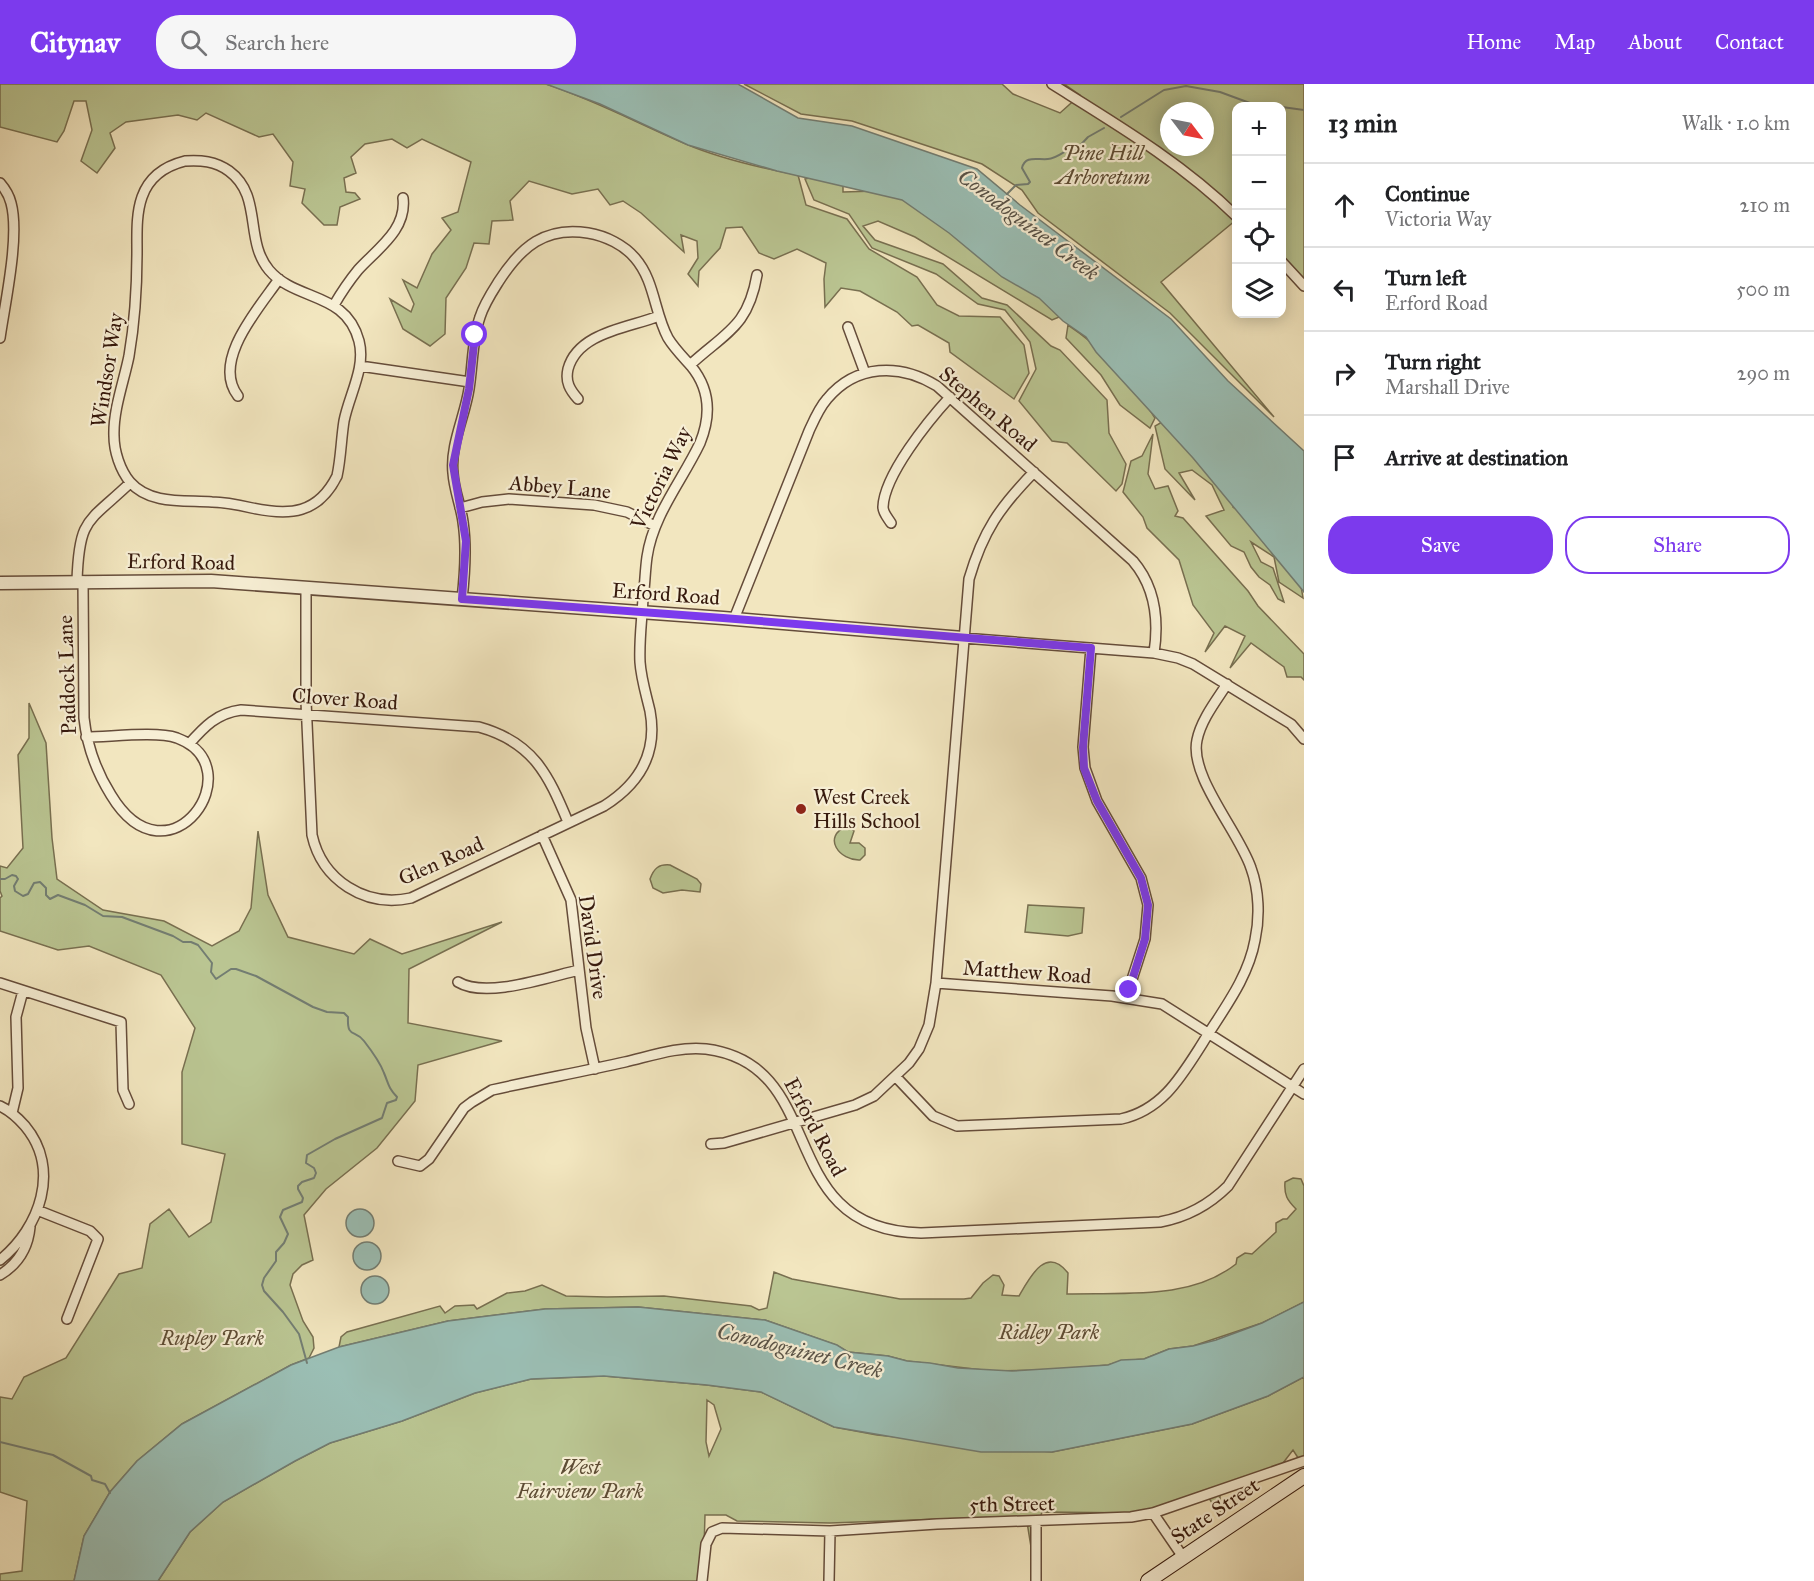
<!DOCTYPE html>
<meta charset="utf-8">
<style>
:root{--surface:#fff;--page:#f6f6f6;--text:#202124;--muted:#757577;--line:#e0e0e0;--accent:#7c3aed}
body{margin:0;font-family:"IM FELL Great Primer",serif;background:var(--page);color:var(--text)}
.controls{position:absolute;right:18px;top:18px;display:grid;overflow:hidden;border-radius:12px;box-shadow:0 3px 15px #0003}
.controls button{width:54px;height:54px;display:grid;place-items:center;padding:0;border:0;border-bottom:2px solid var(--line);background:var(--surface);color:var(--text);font:30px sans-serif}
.compass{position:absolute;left:1160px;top:18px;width:54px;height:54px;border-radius:50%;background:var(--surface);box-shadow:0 3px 15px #0003;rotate:122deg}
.stop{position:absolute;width:18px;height:18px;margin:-14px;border:4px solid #7c3aed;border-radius:50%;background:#fff}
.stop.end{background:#7c3aed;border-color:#fff;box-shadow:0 2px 6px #0008}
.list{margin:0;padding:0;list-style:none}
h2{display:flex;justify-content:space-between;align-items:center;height:78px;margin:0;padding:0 24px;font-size:26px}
h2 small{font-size:20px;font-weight:400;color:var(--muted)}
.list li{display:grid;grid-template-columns:39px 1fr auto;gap:18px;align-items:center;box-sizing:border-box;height:84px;padding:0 24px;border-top:2px solid var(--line)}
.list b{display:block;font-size:22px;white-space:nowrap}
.list p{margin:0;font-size:20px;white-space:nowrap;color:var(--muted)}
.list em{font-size:20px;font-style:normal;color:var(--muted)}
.actions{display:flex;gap:12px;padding:18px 24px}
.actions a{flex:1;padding:14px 0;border:2px solid var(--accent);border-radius:24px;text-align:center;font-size:21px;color:var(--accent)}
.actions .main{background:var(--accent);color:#fff}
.icon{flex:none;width:33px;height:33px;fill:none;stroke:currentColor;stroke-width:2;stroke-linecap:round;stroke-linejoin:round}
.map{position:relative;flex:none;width:1304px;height:1497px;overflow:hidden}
header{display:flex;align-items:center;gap:36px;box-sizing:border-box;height:84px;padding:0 30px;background:var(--accent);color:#fff}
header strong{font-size:28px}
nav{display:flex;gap:33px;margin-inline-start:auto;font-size:21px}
.search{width:420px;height:54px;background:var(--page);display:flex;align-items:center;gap:15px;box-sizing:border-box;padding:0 21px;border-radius:24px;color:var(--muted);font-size:22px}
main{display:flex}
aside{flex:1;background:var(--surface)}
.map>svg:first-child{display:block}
.green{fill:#bac592;stroke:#786f50;stroke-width:1.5;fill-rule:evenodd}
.water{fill:#9bbfb5;stroke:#737d72;stroke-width:1.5}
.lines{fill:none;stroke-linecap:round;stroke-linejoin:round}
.stream{stroke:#737d72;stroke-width:2}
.minor-casing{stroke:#654c3a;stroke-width:12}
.tertiary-casing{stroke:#654c3a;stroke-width:15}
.secondary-casing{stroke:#36190d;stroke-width:16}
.minor{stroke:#f7efd5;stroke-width:9}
.tertiary{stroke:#f7efd5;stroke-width:12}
.secondary{stroke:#f7efd5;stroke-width:14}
.route{stroke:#7c3aed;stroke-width:8}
.poi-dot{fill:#8f2418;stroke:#f7efd5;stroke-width:2}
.labels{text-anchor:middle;stroke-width:4.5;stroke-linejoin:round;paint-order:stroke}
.park-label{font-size:21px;font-style:italic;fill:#5e4d35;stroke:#f7efd5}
.street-label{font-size:21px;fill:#36190d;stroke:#f7efd5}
.poi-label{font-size:21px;fill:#36190d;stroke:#f7efd5;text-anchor:start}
.water-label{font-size:22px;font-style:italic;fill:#595348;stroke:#f7efd5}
</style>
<header>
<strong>Citynav</strong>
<div class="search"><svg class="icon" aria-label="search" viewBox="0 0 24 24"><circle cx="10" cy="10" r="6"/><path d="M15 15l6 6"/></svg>Search here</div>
<nav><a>Home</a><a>Map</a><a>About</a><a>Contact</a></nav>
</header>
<main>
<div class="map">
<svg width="1304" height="1497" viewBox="0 0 1304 1497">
<rect width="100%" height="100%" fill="#f2e6bf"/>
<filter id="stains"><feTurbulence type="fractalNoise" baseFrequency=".00333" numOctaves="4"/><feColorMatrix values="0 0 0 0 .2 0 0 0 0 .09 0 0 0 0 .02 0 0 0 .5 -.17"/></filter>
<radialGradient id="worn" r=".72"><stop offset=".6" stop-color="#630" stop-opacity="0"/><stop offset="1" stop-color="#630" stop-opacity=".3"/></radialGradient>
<path class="green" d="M0,0H546C595,16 639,40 686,60C721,75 761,84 798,91L806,121L847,135L869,165L917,193L937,221L959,232L1000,233L1024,261L1029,289L1014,315L950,268L949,259L918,241L912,242L897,228L860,207L841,204L825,223L824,195L826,179L797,165L774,175L759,169L742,143L726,144L720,164L699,187L698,202L688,190L698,174L697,157L681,151L684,168L641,129L623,117L610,121L598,105L572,110L529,97L510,117L513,136L492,137L489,160L474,159L466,184L446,214L445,250L430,262L403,245L390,215L411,228L414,220L403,196L417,204L432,170L451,146L442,134L458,128L471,78L422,55L407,64L392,55L365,60L351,73L356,89L344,94L346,108L355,109L360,115L340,123L337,141H324L302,119L305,105L290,102L293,78L273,50L259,53L206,29L197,36L178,31L126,38L110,49L115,64L97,89L81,77L92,46L86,17H74L64,47L57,58L0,43Z
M744,0H1002L1013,10L1060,29L1080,11L1064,0H1304V198L1282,175V22H1236V136L1161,198L1274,333L1170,229L1038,129L1022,106L982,80L852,37L801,30ZM1169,27H1205V63H1169Z
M816,92L843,99V108L876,107L902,113L1064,231L1052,236L915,153L878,137L863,142L875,156L943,180L982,214L1007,221L1051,262L1060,266L1107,316L1109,349L1126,380L1122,400L1116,407L1067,359L1052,357L1019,317L1036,285L1030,258L1005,226L978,220L936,190L872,164L849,130L814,116L805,95Z
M1068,241C1103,264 1133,298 1155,334L1150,344L1120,321L1101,291L1066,254Z
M1162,338L1233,410V423L1269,449L1300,496L1303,514L1279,498L1274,473L1251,458L1261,478L1273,484L1284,518L1278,515L1270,501L1259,493L1251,483L1244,468L1231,462L1206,432L1224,426L1212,401L1192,386L1179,389L1195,416L1165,385L1155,342Z
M1153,350L1148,390L1155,405L1168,402L1178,427L1175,432L1183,434L1248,507L1258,522L1304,570V596L1301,593H1287L1284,583L1251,559L1230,584L1245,552L1225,542L1205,568L1214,549L1193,521L1179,476L1147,444L1143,433L1123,408L1131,377L1142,372Z
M29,619L46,659L52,754L57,795L103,826L164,837L212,862L239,847L251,824L258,747L268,811L288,853L354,870L370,855L402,870L502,838L409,885L408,939L502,957L418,981L415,1017L377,1064L326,1105L304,1131L313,1176L302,1181L293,1190L290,1201L303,1237L313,1253L314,1264L309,1274L291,1281L182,1340L137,1377L110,1408L84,1452L74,1497H0V1490L22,1487L27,1417L0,1408V1313L12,1315L24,1293L66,1274L119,1190L142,1184L150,1140L169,1125L189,1153L211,1138L225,1070L182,1060V988L195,944L161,891L89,862L58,866L0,847V814L2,812L0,807V782L7,784L23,764L18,671L29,654Z
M847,742L854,747L850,759H859L865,764V771L860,776C840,777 821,753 847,742Z
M670,781L697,795L701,800L700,808L682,806L663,809L653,804L650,795C654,784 659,780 670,781Z
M1028,821L1084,824L1082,849L1068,852L1025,848Z
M1293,1094L1301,1095L1304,1102V1218L1262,1239L1193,1262L1169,1265L1144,1275L1121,1277L1108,1281L1051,1286L991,1287L907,1277L888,1272L848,1268L836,1261L765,1236L638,1223L545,1225L448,1237L339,1263L341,1253L347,1248L440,1222L445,1229L455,1222L474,1221L477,1225L507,1209L525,1207L542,1201L566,1212L607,1213L664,1212L751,1222L759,1226L767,1224L774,1188L792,1195L900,1215H964L971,1214L983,1199L993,1191L999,1192L1004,1201L1002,1211L1019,1212C1030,1193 1046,1161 1068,1189L1067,1210C1123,1208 1189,1217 1236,1180L1237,1174L1245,1169L1252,1170L1276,1148V1139L1283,1135H1287L1296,1125C1287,1116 1284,1111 1285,1098Z
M604,1292L707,1301L761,1308L834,1343L877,1351L1052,1368L1192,1340L1268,1312L1304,1293V1383L1293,1366L1276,1388L1220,1401V1430L1206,1410L1141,1429L1042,1428L1031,1463L1026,1432L830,1439L737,1437L726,1431H705L703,1497H158L190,1448L223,1418L295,1377L330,1359L402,1337L475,1309L531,1295ZM707,1316L714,1321L721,1345L709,1372L706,1358Z"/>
<path class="water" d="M546,0H738L798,34L852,42L977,85L1020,121L1171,235L1228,297L1304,367V508L1193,374L1096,268L1086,253L1063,237L1039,214L1002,193L949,149L902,116L777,87L688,61L600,20Z
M346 1139a14 14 0 1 1 28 0a14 14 0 1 1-28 0Z
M353 1172a14 14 0 1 1 28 0a14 14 0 1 1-28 0Z
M361 1206a14 14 0 1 1 28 0a14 14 0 1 1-28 0Z
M1304,1218V1293L1268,1312L1192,1340L1052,1368H981L834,1343L761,1308L707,1301L604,1292L531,1295L475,1309L402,1337L330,1359L295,1377L223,1418L190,1448L158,1497H74L84,1452L110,1408L137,1377L182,1340L291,1281L339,1263L448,1237L545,1225L638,1223L765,1236L837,1261L848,1268L888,1272L907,1277L930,1279L958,1284L1012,1287L1108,1281L1121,1276L1144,1275L1169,1265L1193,1262L1216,1256L1262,1239Z"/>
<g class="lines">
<path class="stream" d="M1282,23L1304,26
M1121,33L1164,6L1186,2L1220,8L1258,22
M1007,110L1016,101L1028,100L1030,98L1022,84C1025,71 1037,76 1048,75C1054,75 1061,70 1066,67L1069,69L1074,68L1088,53L1104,44
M0,795H5L12,791L16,792L18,795L14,802L15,807L23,812L28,810L34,799L40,798L46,804V811L50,815L58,811L85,821L103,832L122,833L173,852L183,858H191L198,861L212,879L211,888L216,895L231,885H236L256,892L313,923L327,928L344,929L348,933C347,955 355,945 364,957C371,966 380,978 384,989C389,1001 388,1003 397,1013L396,1016L387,1019L382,1034L335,1055L307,1071L306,1079L314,1084L316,1089L314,1094L302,1098L298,1102V1105L303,1114L302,1118L283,1126L280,1133L288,1150L284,1159L276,1168V1177L264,1194L262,1201L264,1207L283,1228L299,1250L307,1279
M0,1358L53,1371L91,1392L92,1396L105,1400L110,1409"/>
<g class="minor-casing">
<path id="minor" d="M1052,0C1116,40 1182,79 1236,132
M185,77C201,76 215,77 229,87C263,112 244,156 269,186C296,218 346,207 359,257C366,284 349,311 344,337C341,356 341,374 337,392C318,430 290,432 252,424C239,421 225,418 212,418C185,416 150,421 130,398C120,386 114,367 114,352C113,326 124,297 129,272C135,237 137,202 137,167C137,150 136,130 142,113C149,93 165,82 185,77Z
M0,99C6,106 9,111 11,119C20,152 5,219 0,254
M1282,178L1304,202
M334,221C341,209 349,197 358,186C377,165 407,146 403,114
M848,243L865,289
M690,281C726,248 748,243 757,191
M360,282L470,298
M238,312C211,277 259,224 279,195
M578,315C570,306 565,298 568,285C578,248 629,244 659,232
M460,424L482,418L509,415L594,421L627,428L655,442
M891,439C888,434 883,429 883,423C884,391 929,336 950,313
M77,497C79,433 88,439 130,399
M83,497L84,634C87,662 96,687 111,711C169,807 255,683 177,654C156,647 110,653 86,653
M306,504V617L312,751C322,796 365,824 411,814L604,722C639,700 658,670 650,627C646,610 641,594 640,578C639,556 642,536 643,514C645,501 645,487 647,473C653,431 682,397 700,359C711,332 710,305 691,282C683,273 674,264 668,254C654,228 655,197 635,174C624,161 606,152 588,149C545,142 521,163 499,197C492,208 484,220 480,233C472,256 473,280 469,305C465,332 450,361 453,389C454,406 461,422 463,438C467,464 465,489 462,515
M734,535L809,347C814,336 819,324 827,315C856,280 900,279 937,302L1133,477C1156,504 1159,536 1154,569
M963,554L1154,569L1178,574L1193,580L1291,640L1304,655
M1091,564L1083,663L1085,684L1097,717L1141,794L1148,821L1145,855L1126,914
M189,660C204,643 217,629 241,626L479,643C533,658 548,690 568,738
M542,751L571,816L586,944L595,985
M458,898C486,915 548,893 579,886
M0,899L121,938L123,1006L129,1020
M936,899L1112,912L1162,920L1304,1010
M896,993L933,1032L957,1042L1121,1035C1162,1026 1181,993 1202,960C1222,927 1248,895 1255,856C1260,833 1259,806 1251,784C1239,748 1189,692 1197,656C1201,636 1216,617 1227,600
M0,1022C11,1027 18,1034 25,1042C61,1085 40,1144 0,1176
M12,1029L18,1004L16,933L23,907
M711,1060L724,1059L855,1021L874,1012L909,979L919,965L929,941L936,899L969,495C983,447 1000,423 1034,388
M398,1077L420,1082L429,1075L464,1024L472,1018L492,1006C536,996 581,988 625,978C651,972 679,962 706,965C832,981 771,1146 921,1149L1160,1138C1187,1133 1209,1121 1228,1102L1304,985
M37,1126L90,1147L98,1155L67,1235
M0,1191C18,1180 28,1164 30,1143
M1153,1429L1183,1473
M702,1497L706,1460L712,1448L722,1444L830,1447L937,1440L1131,1433L1153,1429L1304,1377
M829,1497L830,1447
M1036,1497V1437"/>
</g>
<g class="tertiary-casing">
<path id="tertiary" d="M0,499L211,497L723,534L963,554"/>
</g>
<g class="secondary-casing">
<path id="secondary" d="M1148,1497L1304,1392"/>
</g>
<use href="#minor" class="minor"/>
<use href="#tertiary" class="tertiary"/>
<use href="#secondary" class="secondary"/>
</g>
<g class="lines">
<path class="route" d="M475,251L469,305L453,381L466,457L462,515L723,534L1091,564L1083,663L1084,684L1097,717L1141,794L1148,821L1145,855L1129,906"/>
</g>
<circle class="poi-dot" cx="801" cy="725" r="6"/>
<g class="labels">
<g class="park-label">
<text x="1103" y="76">Pine Hill<tspan x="1103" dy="24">Arboretum</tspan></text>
<text x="1049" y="1255">Ridley Park</text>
<text x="212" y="1261">Rupley Park</text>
<text x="580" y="1390">West<tspan x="580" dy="24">Fairview Park</tspan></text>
</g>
<g class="street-label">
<text transform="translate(107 286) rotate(-81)" y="7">Windsor Way</text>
<text transform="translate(988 325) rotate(40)" y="7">Stephen Road</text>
<text transform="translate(661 394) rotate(-64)" y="7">Victoria Way</text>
<text transform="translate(560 403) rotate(5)" y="7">Abbey Lane</text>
<text transform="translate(181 478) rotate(1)" y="7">Erford Road</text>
<text transform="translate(666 510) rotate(4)" y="7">Erford Road</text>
<text transform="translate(67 591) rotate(-92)" y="7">Paddock Lane</text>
<text transform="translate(345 615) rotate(4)" y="7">Clover Road</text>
<text transform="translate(441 777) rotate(-24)" y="7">Glen Road</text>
<text transform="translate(593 863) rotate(82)" y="7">David Drive</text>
<text transform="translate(1027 888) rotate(4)" y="7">Matthew Road</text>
<text transform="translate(815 1043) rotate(62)" y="7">Erford Road</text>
<text transform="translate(1012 1420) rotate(-1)" y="7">5th Street</text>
<text transform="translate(1215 1427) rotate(-34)" y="7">State Street</text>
</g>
<g class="poi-label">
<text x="813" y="720">West Creek<tspan x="813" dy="24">Hills School</tspan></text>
</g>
<g class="water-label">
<text transform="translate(1029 140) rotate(37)" y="8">Conodoguinet Creek</text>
<text transform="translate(800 1266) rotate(14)" y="8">Conodoguinet Creek</text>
</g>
</g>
<rect width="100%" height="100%" filter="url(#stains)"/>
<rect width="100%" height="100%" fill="url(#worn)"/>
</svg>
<div class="controls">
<button>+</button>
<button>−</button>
<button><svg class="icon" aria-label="locate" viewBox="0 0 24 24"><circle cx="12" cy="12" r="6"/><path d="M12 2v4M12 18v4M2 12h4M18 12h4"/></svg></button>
<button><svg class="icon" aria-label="layers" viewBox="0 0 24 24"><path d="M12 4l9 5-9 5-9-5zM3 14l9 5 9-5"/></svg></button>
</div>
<svg class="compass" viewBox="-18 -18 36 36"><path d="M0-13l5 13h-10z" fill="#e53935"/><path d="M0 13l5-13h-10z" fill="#757577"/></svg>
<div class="stop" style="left:475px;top:251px"></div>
<div class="stop end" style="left:1129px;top:906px"></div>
</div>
<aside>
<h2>13 min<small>Walk · 1.0 km</small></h2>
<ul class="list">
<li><svg class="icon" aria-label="ahead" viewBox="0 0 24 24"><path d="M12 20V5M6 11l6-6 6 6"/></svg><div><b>Continue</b><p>Victoria Way</p></div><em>210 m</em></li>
<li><svg class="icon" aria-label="left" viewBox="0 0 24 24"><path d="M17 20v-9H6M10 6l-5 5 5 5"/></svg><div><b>Turn left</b><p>Erford Road</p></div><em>500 m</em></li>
<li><svg class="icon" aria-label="right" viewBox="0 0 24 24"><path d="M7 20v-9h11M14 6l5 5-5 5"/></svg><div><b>Turn right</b><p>Marshall Drive</p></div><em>290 m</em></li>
<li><svg class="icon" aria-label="arrive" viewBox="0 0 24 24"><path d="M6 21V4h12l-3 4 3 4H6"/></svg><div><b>Arrive at destination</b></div></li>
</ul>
<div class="actions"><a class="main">Save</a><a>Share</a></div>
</aside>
</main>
